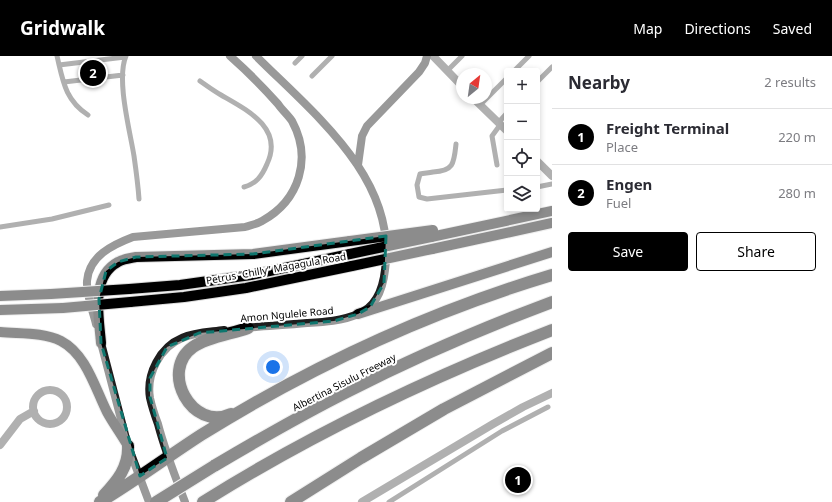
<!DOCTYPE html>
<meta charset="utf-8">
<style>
:root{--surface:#fff;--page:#f2f2f3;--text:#2b2b33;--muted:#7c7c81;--line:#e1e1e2;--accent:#000}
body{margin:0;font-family:"Noto Sans",sans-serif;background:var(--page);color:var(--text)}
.controls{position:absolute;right:12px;top:12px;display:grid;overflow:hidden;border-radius:4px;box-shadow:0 2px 6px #0003}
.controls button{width:36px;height:36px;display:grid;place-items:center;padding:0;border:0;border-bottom:1px solid var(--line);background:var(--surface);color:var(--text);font:20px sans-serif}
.compass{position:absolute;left:456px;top:12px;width:36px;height:36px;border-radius:50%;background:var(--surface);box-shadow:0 2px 6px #0003;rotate:29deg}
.you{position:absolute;left:273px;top:311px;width:14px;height:14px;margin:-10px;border:3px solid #fff;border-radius:50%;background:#1a73e8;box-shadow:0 0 0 6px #1a73e833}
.badge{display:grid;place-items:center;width:26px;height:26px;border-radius:50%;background:var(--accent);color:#fff;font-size:13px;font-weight:700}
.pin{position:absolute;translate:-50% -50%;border:2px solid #fff;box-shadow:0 1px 4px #0006}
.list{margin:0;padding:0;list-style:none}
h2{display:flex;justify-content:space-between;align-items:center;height:52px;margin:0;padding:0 16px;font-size:17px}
h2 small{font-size:13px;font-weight:400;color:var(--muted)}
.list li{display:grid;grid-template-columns:26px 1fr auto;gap:12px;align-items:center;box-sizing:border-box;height:56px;padding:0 16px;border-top:1px solid var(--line)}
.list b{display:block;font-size:15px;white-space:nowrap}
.list p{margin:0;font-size:13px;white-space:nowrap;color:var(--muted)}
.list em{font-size:13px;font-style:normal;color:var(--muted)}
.actions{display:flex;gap:8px;padding:12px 16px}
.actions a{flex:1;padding:9px 0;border:1px solid var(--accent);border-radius:4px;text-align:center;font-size:14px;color:var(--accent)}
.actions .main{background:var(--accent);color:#fff}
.icon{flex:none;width:22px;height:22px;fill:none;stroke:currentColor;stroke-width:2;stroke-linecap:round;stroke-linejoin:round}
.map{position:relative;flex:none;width:552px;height:446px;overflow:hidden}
header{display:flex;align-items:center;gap:24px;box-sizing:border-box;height:56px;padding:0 20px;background:var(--accent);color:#fff}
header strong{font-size:19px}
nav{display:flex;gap:22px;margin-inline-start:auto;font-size:14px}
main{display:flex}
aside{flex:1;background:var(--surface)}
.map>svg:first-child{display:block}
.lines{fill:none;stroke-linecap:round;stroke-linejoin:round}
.primary-casing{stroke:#dbdbdb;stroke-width:12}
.highway-casing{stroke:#dbdbdb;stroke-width:14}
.lane{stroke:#515151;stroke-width:5}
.street{stroke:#515151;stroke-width:8}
.secondary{stroke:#1e1e1e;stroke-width:8}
.primary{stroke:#000;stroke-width:10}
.highway{stroke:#000;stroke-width:12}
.primary-bridge-casing{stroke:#dbdbdb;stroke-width:12;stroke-linecap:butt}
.highway-bridge-casing{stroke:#dbdbdb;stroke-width:14;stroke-linecap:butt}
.primary-bridge{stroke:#000;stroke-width:10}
.highway-bridge{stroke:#000;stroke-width:12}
.marked{fill:none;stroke:#0f766e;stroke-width:3;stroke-dasharray:8 5;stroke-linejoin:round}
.labels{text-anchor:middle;stroke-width:4;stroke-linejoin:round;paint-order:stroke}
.street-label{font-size:10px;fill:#000;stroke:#fff}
</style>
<header>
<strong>Gridwalk</strong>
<nav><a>Map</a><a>Directions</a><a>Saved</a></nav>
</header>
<main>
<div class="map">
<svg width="552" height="446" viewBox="0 0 552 446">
<rect width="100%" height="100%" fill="#fff"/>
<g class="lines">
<g class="primary-casing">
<path id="primary" d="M431,181L552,155
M432,193L552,167
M129,233L180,229L251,219L350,198
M0,240L51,238
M130,246L184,241L246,232L352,210
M0,254L63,252
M358,258L552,196
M0,276C19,278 43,276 61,285C86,298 95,332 107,356C113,367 121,378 128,390
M101,287C99,261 90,221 118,206C123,203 131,202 136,201L253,198L350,185"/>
</g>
<g class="highway-casing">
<path id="highway" d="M231,358C192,376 159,315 193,291C207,281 231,278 248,272
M214,410C258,384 303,358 349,335C415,301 483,272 552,246
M104,439C117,425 129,411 128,390
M100,446C135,425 167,401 201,379C310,311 429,256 552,219
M203,446C313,377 431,321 552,274
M291,446L361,402L444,353L552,297"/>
</g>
<path class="lane" d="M57,0C63,25 65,44 88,59
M126,0C116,23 130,75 134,100C136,114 138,128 139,143
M295,7L302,0
M59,9L125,1
M447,15L462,0
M514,15L529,0
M312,20L332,0
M200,25C207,30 214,35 221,39C247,54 284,72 267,108C262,120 256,128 244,131
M64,26L123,19
M537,26L552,11
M480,49L507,22
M498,67L507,57
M456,88C454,107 454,115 433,116C428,117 424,117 420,118L417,129L419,141L427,143L507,134
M497,109L492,80L500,69
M537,131L552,128
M0,171L52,163L109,149
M389,446L502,375L548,351"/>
<path class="street" d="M433,0L462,30
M473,42L507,75
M537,105L552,120
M33 351a17 17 0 1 1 34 0a17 17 0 1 1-34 0Z
M0,389L20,363L34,355
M362,446L493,368L523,351L552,337"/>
<path class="secondary" d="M358,109L362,80L367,70L419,16L425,7L427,0
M96,268C93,255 86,239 87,225C89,200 112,189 133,181L245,171C251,169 257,168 262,165C300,144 312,102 292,65C288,59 282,54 278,48C263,31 247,15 230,0
M244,272C265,270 286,269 307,267C324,266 342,265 358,258C376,251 383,232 385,214C398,123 314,58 256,0
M100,283L128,390L149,446
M185,446C175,420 165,395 158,368C155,360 152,351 150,342C146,318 160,291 182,282C195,276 210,276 224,274"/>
<use href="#primary" class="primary"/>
<use href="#highway" class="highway"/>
<g class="primary-bridge-casing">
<path id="primary-bridge" d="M350,185L433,174
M350,198L431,181
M352,210L432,193
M51,238L129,233
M63,252L130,246"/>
</g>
<g class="highway-bridge-casing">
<path id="highway-bridge" d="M156,446L214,410"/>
</g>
<use href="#primary-bridge" class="primary-bridge"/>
<use href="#highway-bridge" class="highway-bridge"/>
</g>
<path d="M0 0H552V446H0ZM386,180L384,227L370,251L358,258L334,265L199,277L167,291L150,322V341L167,402L140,420L101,287L99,243L106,215L118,206L136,201L253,198Z" fill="#fff" fill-opacity=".55" fill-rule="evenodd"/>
<path class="marked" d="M386,180L384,227L370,251L358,258L334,265L199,277L167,291L150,322V341L167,402L140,420L101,287L99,243L106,215L118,206L136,201L253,198Z"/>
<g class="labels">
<g class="street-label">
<text transform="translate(276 212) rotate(-10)" y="4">Petrus “Chilly” Magagula Road</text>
<text transform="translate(287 258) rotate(-5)" y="4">Amon Ngulele Road</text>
<text transform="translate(344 326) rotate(-27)" y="4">Albertina Sisulu Freeway</text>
</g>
</g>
</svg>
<div class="controls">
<button>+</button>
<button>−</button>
<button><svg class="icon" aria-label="locate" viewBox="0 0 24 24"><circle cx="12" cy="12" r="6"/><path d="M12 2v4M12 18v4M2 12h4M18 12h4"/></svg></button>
<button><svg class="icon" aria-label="layers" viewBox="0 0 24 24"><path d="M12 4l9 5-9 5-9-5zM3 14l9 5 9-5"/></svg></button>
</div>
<svg class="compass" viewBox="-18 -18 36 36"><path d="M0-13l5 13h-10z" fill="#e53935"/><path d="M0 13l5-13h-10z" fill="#7c7c81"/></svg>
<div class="you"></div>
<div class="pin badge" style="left:518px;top:424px">1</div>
<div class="pin badge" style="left:93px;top:17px">2</div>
</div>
<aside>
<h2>Nearby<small>2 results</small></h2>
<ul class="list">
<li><span class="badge">1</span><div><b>Freight Terminal</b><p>Place</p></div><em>220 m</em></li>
<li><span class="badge">2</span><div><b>Engen</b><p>Fuel</p></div><em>280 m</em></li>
</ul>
<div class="actions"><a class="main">Save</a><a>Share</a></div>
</aside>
</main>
